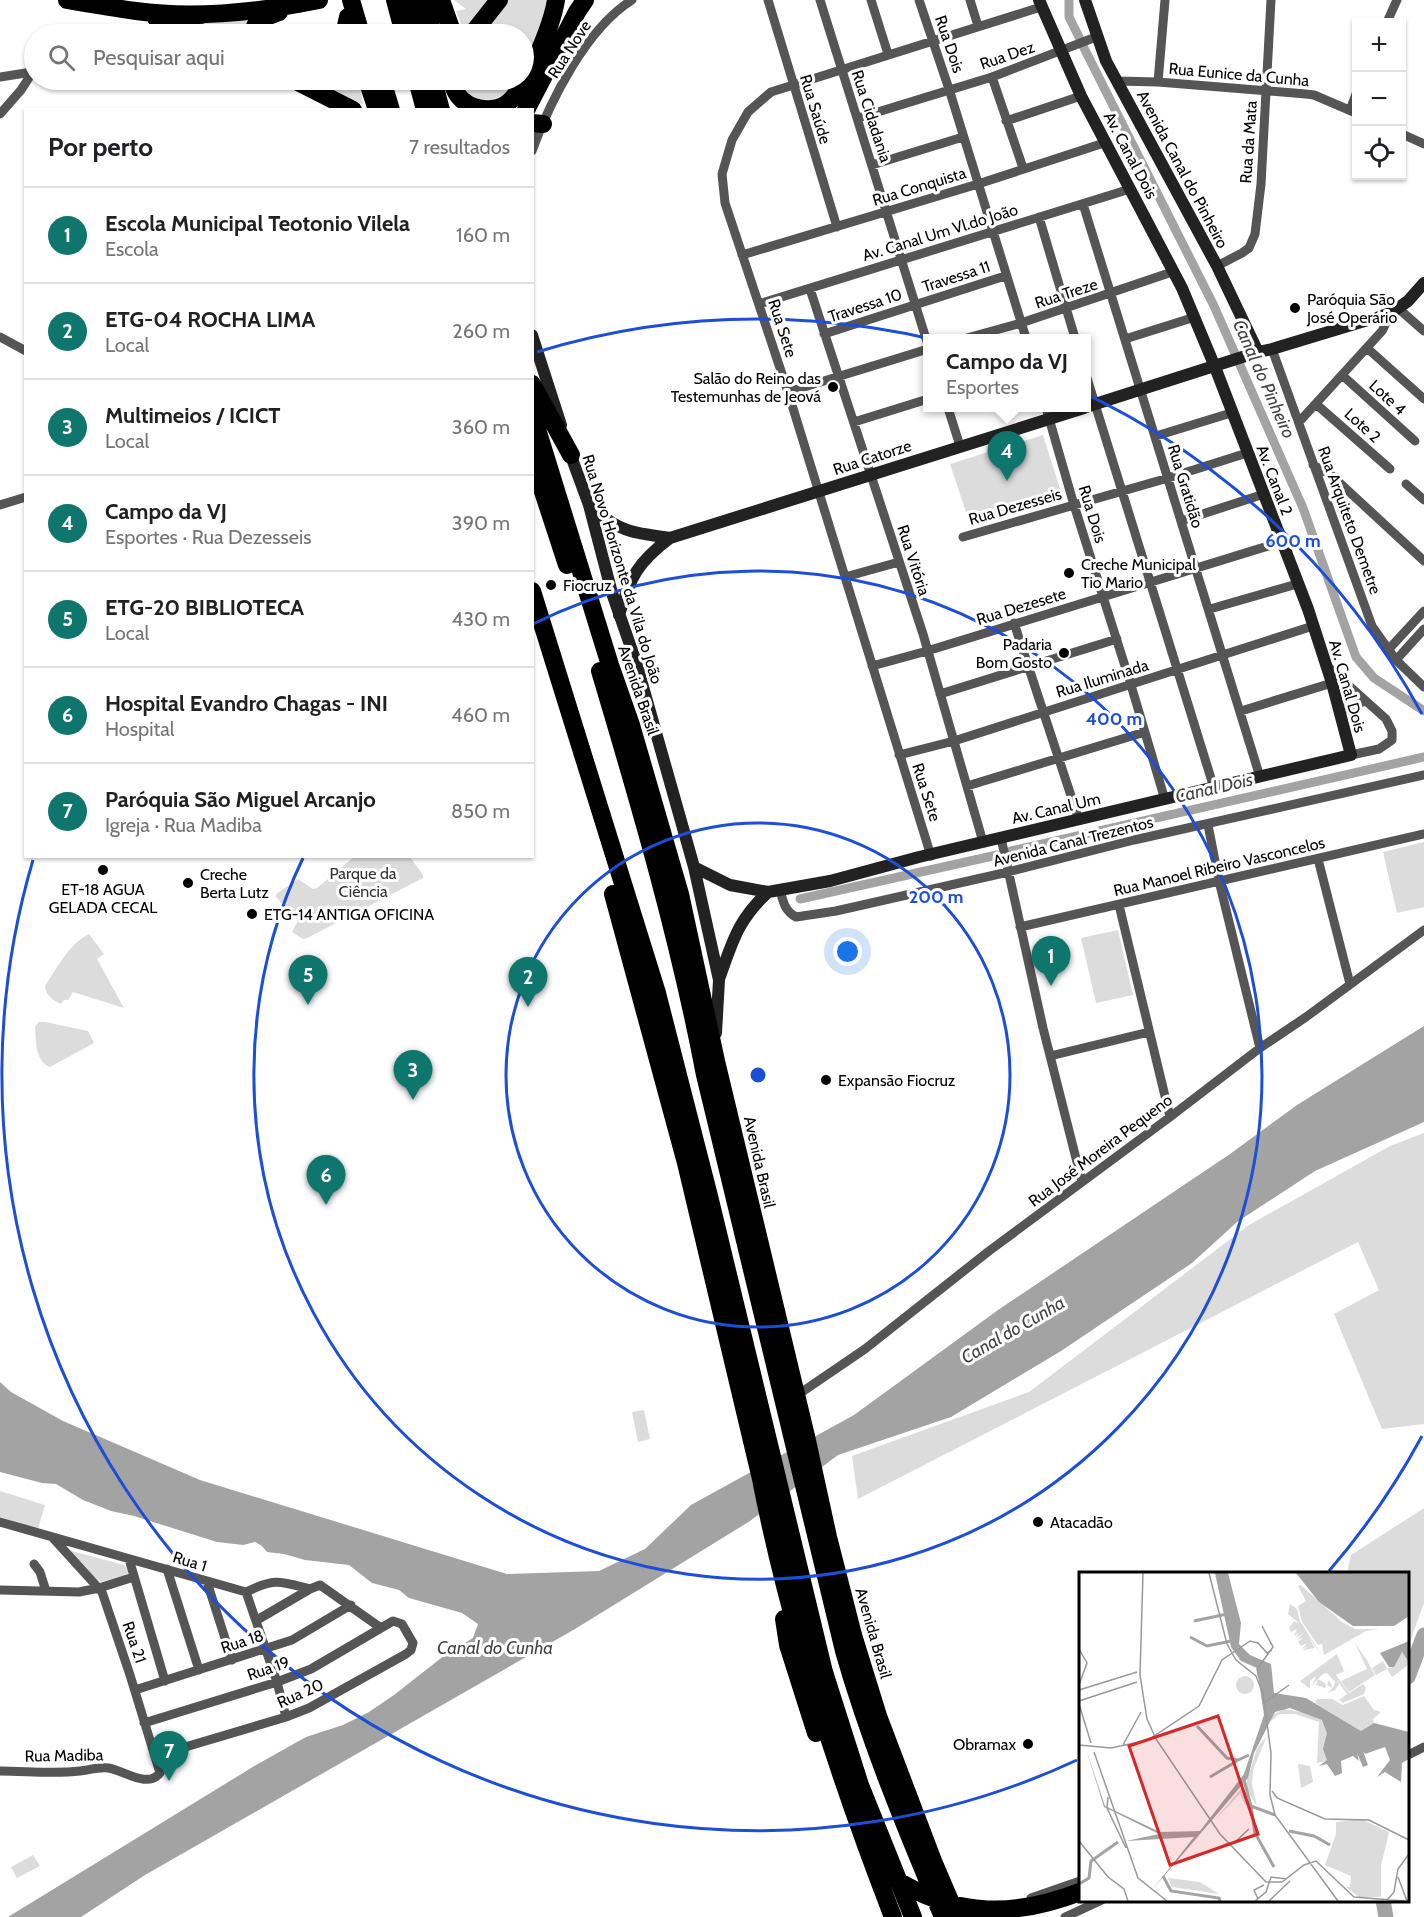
<!DOCTYPE html>
<html lang="pt">
<meta charset="utf-8">
<style>
:root{--surface:#fff;--page:#f6f6f6;--text:#202124;--muted:#757577;--line:#e0e0e0;--accent:#0f766e}
body{margin:0;font-family:Cabin,sans-serif;background:var(--page);color:var(--text)}
.controls{position:absolute;right:18px;top:18px;display:grid;overflow:hidden;border-radius:0px;box-shadow:0 2px 4px #0004}
.controls button{width:54px;height:54px;display:grid;place-items:center;padding:0;border:0;border-bottom:2px solid var(--line);background:var(--surface);color:var(--text);font:30px sans-serif}
.you{position:absolute;left:848px;top:952px;width:21px;height:21px;margin:-15px;border:4px solid #fff;border-radius:50%;background:#1a73e8;box-shadow:0 0 0 9px #1a73e833}
.badge{display:grid;place-items:center;width:39px;height:39px;border-radius:50%;background:var(--accent);color:#fff;font-size:20px;font-weight:700}
.pin{position:absolute;translate:-50% -50px;filter:drop-shadow(0 2px 3px #0008)}
.pin::after{content:'';position:absolute;top:32px;width:21px;height:18px;background:inherit;clip-path:polygon(0 0,100% 0,50% 100%)}
.popup{position:absolute;left:923px;top:334px;width:168px;height:78px;box-sizing:border-box;display:grid;place-content:center;border-radius:0px;background:var(--surface);filter:drop-shadow(0 2px 4px #0005);font-size:20px;white-space:nowrap;color:var(--muted)}
.popup b{font-size:22px;color:var(--text)}
.popup::after{content:'';position:absolute;left:50%;top:100%;margin-left:-12px;border:12px solid transparent;border-top-color:var(--surface)}
.list{margin:0;padding:0;list-style:none}
h2{display:flex;justify-content:space-between;align-items:center;height:78px;margin:0;padding:0 24px;font-size:26px}
h2 small{font-size:20px;font-weight:400;color:var(--muted)}
.list li{display:grid;grid-template-columns:39px 1fr auto;gap:18px;align-items:center;box-sizing:border-box;height:96px;padding:0 24px;border-top:2px solid var(--line)}
.list b{display:block;font-size:22px;white-space:nowrap}
.list p{margin:0;font-size:20px;white-space:nowrap;color:var(--muted)}
.list em{font-size:20px;font-style:normal;color:var(--muted)}
.icon{flex:none;width:33px;height:33px;fill:none;stroke:currentColor;stroke-width:2;stroke-linecap:round;stroke-linejoin:round}
.map{position:relative;flex:none;width:1424px;height:1917px;overflow:hidden}
.search{position:absolute;background:var(--surface);box-shadow:0 2px 4px #0004;left:24px;top:24px;width:510px;height:66px;display:flex;align-items:center;gap:15px;box-sizing:border-box;padding:0 21px;border-radius:33px;color:var(--muted);font-size:22px}
.panel{position:absolute;background:var(--surface);box-shadow:0 2px 4px #0004;left:24px;top:108px;width:510px;height:750px;border-radius:0px}
.map>svg:first-child{display:block}
.green{fill:#dcdcdc}
.water{fill:#a3a3a3}
.lines{fill:none;stroke-linecap:round;stroke-linejoin:round}
.canal{stroke:#a3a3a3;stroke-width:9}
.river{stroke:#a3a3a3;stroke-width:15}
.street{stroke:#555;stroke-width:9}
.secondary{stroke:#222;stroke-width:12}
.highway{stroke:#000;stroke-width:18}
.ring{fill:none;stroke:#1d4ed8;stroke-width:3}
.poi-dot{fill:#000;stroke:#fff;stroke-width:2}
.labels{text-anchor:middle;stroke-width:6;stroke-linejoin:round;paint-order:stroke}
.street-label{font-size:16px;fill:#000;stroke:#fff}
.poi-label{font-size:16px;fill:#000;stroke:#fff;text-anchor:start}
.park-label{font-size:16px;fill:#333;stroke:#fff}
.water-label{font-size:18px;font-style:italic;fill:#444;stroke:#fff}
.inset-river{fill:none;stroke:#a3a3a3;stroke-width:3}
.inset-road{fill:none;stroke:#999;stroke-width:1.5}
.view{fill:#d62828;fill-opacity:0.15;stroke:#d62828;stroke-width:3}
.inset-edge{fill:none;stroke:#000;stroke-width:3}
.centre{fill:#1d4ed8;stroke:#fff;stroke-width:3}
.ring-label{font-size:18px;text-anchor:middle;font-weight:bold;fill:#1d4ed8;stroke:#fff;stroke-width:6;stroke-linejoin:round;paint-order:stroke}
</style>
<div class="map">
<svg width="1424" height="1917" viewBox="0 0 1424 1917">
<rect width="100%" height="100%" fill="#fff"/>
<path class="green" d="M454,0H491L470,30L463,29L456,11L466,9Z
M507,0H553L524,70V34H480Z
M249,18L245,34H215L193,21Z
M307,80H359L363,104H362Z
M462,80H519L499,101C481,101 467,99 462,80Z
M1043,435L1063,498L971,527L950,464Z
M1424,842V907L1397,913L1383,852Z
M354,857H410L423,875V878L307,938L303,939L292,932L298,921L288,907L284,906L276,897V894L298,879L313,889L317,888Z
M1118,930L1133,995L1096,1003L1081,938Z
M89,934L104,954L97,959L124,1008L73,992L68,1000H64L61,1004C53,1000 46,996 45,986C57,968 69,944 89,934Z
M39,1022H45L88,1031L94,1043L50,1067C35,1061 36,1041 35,1026Z
M1424,1133V1424L1382,1429L1334,1314L1379,1290L1358,1242L858,1499L852,1456L1029,1392L1249,1225L1390,1146Z
M644,1410L650,1439L638,1442L632,1412Z
M0,1491L45,1505L38,1529L0,1517Z
M1424,1508V1603L1408,1647V1574L1347,1573L1351,1555Z
M72,1551L124,1565L128,1569V1573L125,1576L101,1582C92,1577 79,1562 70,1554V1552Z
M33,1855L40,1866L17,1878L11,1867Z"/>
<path class="water" d="M1424,1026V1122L1315,1171L1237,1222L1192,1263L1061,1351L951,1417L838,1455L750,1521L575,1629L145,1875L81,1917H8L256,1765L306,1737L343,1725L369,1712L394,1695L445,1655L473,1638L478,1624L462,1613L409,1598L399,1590L372,1583L349,1565L305,1560L284,1554L267,1552L262,1546L255,1542L243,1545L217,1542L134,1516L111,1511L83,1500L56,1484L42,1483L0,1472V1382L11,1392L63,1421L200,1480L507,1574L599,1571L645,1549L691,1505L854,1415L998,1310L1230,1154L1297,1105Z"/>
<g class="lines">
<path class="canal" d="M1069,0V17L1081,41
M1082,44L1214,306L1303,508L1356,657L1374,678L1424,711
M1011,851L1424,757
M800,899L997,855"/>
<path class="river" d="M1408,1677L1424,1635
M1383,1900L1386,1917"/>
<path class="street" d="M768,0L837,227
M820,0L928,345
M871,0L888,54
M919,0L949,89L1026,338
M970,0L978,26
M1387,22L1397,0
M93,34L98,33
M0,77L32,72
M992,77L1023,168
M1116,81L1158,82L1306,94L1314,95L1356,113
M1158,82L1165,0
M1350,110L1356,94
M0,114L21,90L34,70
M858,118L992,77L1096,37
M1006,121L1081,96
M1402,134L1424,144
M532,151C550,101 586,29 632,0
M872,165L963,137
M1083,204L1260,777
M1039,217L1075,338
M742,255L978,184L1104,143
M1217,266L1242,253L1249,248L1255,234L1261,184L1271,0
M810,289L923,634L983,842
M759,304L1130,189
M1399,309L1424,331
M824,334L1005,276
M0,337L26,351
M967,338L1021,323L1172,272
M1125,339L1195,317
M1367,348L1424,399
M1272,349L1372,626L1396,660L1424,687
M1086,375L1214,788
M1342,375L1415,441
M788,392L928,349
M1316,404L1390,469
M948,408L960,446
M1046,408L1074,505L1131,685L1165,800
M854,422L928,399
M1299,422L1382,331L1391,313
M1156,436L1231,413
M1313,465L1330,474L1424,561
M1406,484L1424,500
M0,505L26,497
M1181,521L1264,494
M963,537L1168,478L1247,453
M845,577L899,562
M1210,609L1297,584
M1014,623L1079,820
M1388,650L1424,611
M1396,660L1424,629
M1326,665L1386,719L1392,731V740L1379,749L1351,755
M872,666L927,651L1281,542
M940,694L1117,639
M1241,711L1332,683
M1340,711L1365,701
M899,755L954,741L1313,626
M967,786L1145,732
M1208,825L1219,881L1260,1048
M1001,838L1043,1028L1082,1182
M931,856L788,392L725,203L722,174L732,140L748,112L771,92L1041,7
M1318,859L1350,984
M780,890C783,902 785,911 796,917L836,911L1008,872L1134,840L1424,775
M1119,905L1170,1117
M1020,927L1424,834
M1050,1056L1149,1032
M796,1396L865,1349L989,1251L1170,1117L1260,1048L1306,1017L1424,930
M0,1522L246,1592L277,1682L286,1717
M129,1559L165,1681
M34,1564L40,1572L46,1591
M167,1569L199,1670
M207,1582L232,1660
M0,1590L79,1592L99,1588L134,1577
M246,1592C275,1578 279,1581 310,1589
M257,1620L310,1589L320,1585L381,1628
M135,1690L292,1640L351,1605
M144,1723L277,1682L311,1669L393,1621L402,1624L413,1643L411,1650L406,1654L309,1708L286,1717L155,1756
M1408,1755L1424,1747
M0,1771C26,1771 54,1774 80,1771C89,1770 98,1767 108,1768C124,1770 147,1789 160,1773L130,1675L102,1592L52,1537
M1031,1898L1080,1881
M1065,1917L1102,1900"/>
<path class="secondary" d="M1085,0L1106,61L1217,266L1258,352
M532,335L561,425
M1086,407L1258,352L1272,349L1391,313L1408,301L1424,283
M568,448L589,505L612,593L636,662L694,867L719,980L716,1033
M590,506C619,532 632,533 670,538
M619,615C630,577 638,562 670,538L1084,408
M694,867L730,885L768,892L830,881L919,857L1351,755L1332,683L1308,609L1215,367L1182,288L1081,96L1039,0
M719,979C733,941 737,921 768,892"/>
<path class="highway" d="M67,0C90,4 113,8 136,11C195,19 260,12 319,0
M351,0L361,34
M395,0L404,34
M413,0L420,34
M427,0L432,34
M441,0L453,34
M156,18L207,34
M253,34C254,19 266,17 279,12
M344,34L348,17
M472,34L499,0
M294,80L353,110
M367,80L377,110
M382,80L391,110
M417,80L425,110
M433,80L441,110
M452,80C454,93 461,102 474,107C485,111 500,110 509,102C528,85 552,25 556,0
M526,110L577,12L585,0
M532,123L543,124
M532,384L571,455
M532,413L610,665L631,725L680,894L716,1061L806,1436L828,1537L853,1635L878,1716L933,1861L957,1917
M532,458L567,565
M532,591L657,993L709,1196L824,1672L860,1785L913,1917
M600,671C640,805 679,938 705,1075L844,1651C870,1742 906,1829 943,1917
M613,894L686,1163L761,1479C790,1629 838,1775 893,1917
M784,1619L788,1645L816,1733
M898,1881C958,1917 1015,1917 1080,1892"/>
</g>
<g class="ring">
<circle cx="758" cy="1075" r="252"/>
<path d="M533 624A504 504 0 1 1 303 858"/>
<path d="M1422 1436A756 756 0 0 1 1329 1571M1077 1760A756 756 0 0 1 33 860M537 352A756 756 0 0 1 1422 714"/>
</g>
<g class="poi-dot">
<circle cx="1295" cy="308" r="6"/>
<circle cx="833" cy="387" r="6"/>
<circle cx="1069" cy="573" r="6"/>
<circle cx="551" cy="585" r="6"/>
<circle cx="1064" cy="653" r="6"/>
<circle cx="103" cy="870" r="6"/>
<circle cx="188" cy="883" r="6"/>
<circle cx="252" cy="914" r="6"/>
<circle cx="826" cy="1080" r="6"/>
<circle cx="1038" cy="1522" r="6"/>
<circle cx="1028" cy="1744" r="6"/>
</g>
<g class="labels">
<g class="street-label">
<text transform="translate(950 44) rotate(71)" y="6">Rua Dois</text>
<text transform="translate(569 49) rotate(-57)" y="6">Rua Nove</text>
<text transform="translate(1007 55) rotate(-19)" y="6">Rua Dez</text>
<text transform="translate(1239 74) rotate(5)" y="6">Rua Eunice da Cunha</text>
<text transform="translate(816 109) rotate(73)" y="6">Rua Saúde</text>
<text transform="translate(872 116) rotate(72)" y="6">Rua Cidadania</text>
<text transform="translate(1248 142) rotate(-86)" y="6">Rua da Mata</text>
<text transform="translate(1131 155) rotate(62)" y="6">Av. Canal Dois</text>
<text transform="translate(1183 169) rotate(62)" y="6">Avenida Canal do Pinheiro</text>
<text transform="translate(919 186) rotate(-17)" y="6">Rua Conquista</text>
<text transform="translate(940 232) rotate(-17)" y="6">Av. Canal Um Vl.do João</text>
<text transform="translate(956 276) rotate(-18)" y="6">Travessa 11</text>
<text transform="translate(1066 293) rotate(-18)" y="6">Rua Treze</text>
<text transform="translate(865 305) rotate(-18)" y="6">Travessa 10</text>
<text transform="translate(783 328) rotate(72)" y="6">Rua Sete</text>
<text transform="translate(1388 397) rotate(42)" y="6">Lote 4</text>
<text transform="translate(1363 425) rotate(42)" y="6">Lote 2</text>
<text transform="translate(872 457) rotate(-18)" y="6">Rua Catorze</text>
<text transform="translate(1275 480) rotate(69)" y="6">Av. Canal 2</text>
<text transform="translate(1186 486) rotate(73)" y="6">Rua Gratidão</text>
<text transform="translate(1015 506) rotate(-16)" y="6">Rua Dezesseis</text>
<text transform="translate(1093 514) rotate(73)" y="6">Rua Dois</text>
<text transform="translate(1350 520) rotate(70)" y="6">Rua Arquiteto Demetre</text>
<text transform="translate(914 560) rotate(72)" y="6">Rua Vitória</text>
<text transform="translate(623 569) rotate(73)" y="6">Rua Novo Horizonte da Vila do João</text>
<text transform="translate(1021 606) rotate(-17)" y="6">Rua Dezesete</text>
<text transform="translate(1102 678) rotate(-17)" y="6">Rua Iluminada</text>
<text transform="translate(1348 686) rotate(74)" y="6">Av. Canal Dois</text>
<text transform="translate(639 690) rotate(71)" y="6">Avenida Brasil</text>
<text transform="translate(927 792) rotate(72)" y="6">Rua Sete</text>
<text transform="translate(1056 808) rotate(-13)" y="6">Av. Canal Um</text>
<text transform="translate(1073 841) rotate(-14)" y="6">Avenida Canal Trezentos</text>
<text transform="translate(1219 866) rotate(-13)" y="6">Rua Manoel Ribeiro Vasconcelos</text>
<text transform="translate(1100 1150) rotate(-37)" y="6">Rua José Moreira Pequeno</text>
<text transform="translate(760 1162) rotate(77)" y="6">Avenida Brasil</text>
<text transform="translate(190 1561) rotate(17)" y="6">Rua 1</text>
<text transform="translate(874 1633) rotate(74)" y="6">Avenida Brasil</text>
<text transform="translate(242 1641) rotate(-18)" y="6">Rua 18</text>
<text transform="translate(135 1642) rotate(71)" y="6">Rua 21</text>
<text transform="translate(268 1668) rotate(-19)" y="6">Rua 19</text>
<text transform="translate(300 1693) rotate(-24)" y="6">Rua 20</text>
<text transform="translate(64 1755) rotate(-1)" y="6">Rua Madiba</text>
</g>
<g class="poi-label">
<text x="1307" y="305">Paróquia São<tspan x="1307" dy="18">José Operário</tspan></text>
<text x="821" y="384" text-anchor="end">Salão do Reino das<tspan x="821" dy="18">Testemunhas de Jeová</tspan></text>
<text x="1081" y="570">Creche Municipal<tspan x="1081" dy="18">Tio Mario</tspan></text>
<text x="563" y="591">Fiocruz</text>
<text x="1052" y="650" text-anchor="end">Padaria<tspan x="1052" dy="18">Bom Gosto</tspan></text>
<text x="200" y="880">Creche<tspan x="200" dy="18">Berta Lutz</tspan></text>
<text x="103" y="895" text-anchor="middle">ET-18 AGUA<tspan x="103" dy="18">GELADA CECAL</tspan></text>
<text x="264" y="920">ETG-14 ANTIGA OFICINA</text>
<text x="838" y="1086">Expansão Fiocruz</text>
<text x="1050" y="1528">Atacadão</text>
<text x="1016" y="1750" text-anchor="end">Obramax</text>
</g>
<g class="park-label">
<text x="363" y="879">Parque da<tspan x="363" dy="18">Ciência</tspan></text>
</g>
<g class="water-label">
<text transform="translate(1264 379) rotate(66)" y="6">Canal do Pinheiro</text>
<text transform="translate(1214 788) rotate(-13)" y="6">Canal Dois</text>
<text transform="translate(1013 1330) rotate(-30)" y="6">Canal do Cunha</text>
<text x="495" y="1654">Canal do Cunha</text>
</g>
</g>
<g transform="translate(1079 1572)">
<rect width="330" height="330" fill="#fff"/>
<path d="M222,13L263,50L276,57H300L287,59L245,83L243,72L239,73L223,50L219,34L227,29L219,14ZM211,32L218,37L221,49L244,85L229,64L236,76L224,78L229,74L223,77L228,71L222,74L219,70L224,66L218,68L223,64L217,67L225,61L216,66L220,61L215,64L218,57L212,60L210,56L215,49L221,52L209,42ZM276,71L287,87L296,103L270,120L262,109L288,97ZM323,80L330,90L328,94L313,105L308,97L297,103L293,96L304,89L308,97L312,95ZM258,82L265,99L274,95L257,103L270,121L284,112L287,116L285,122L264,131L260,128L268,122L258,108L260,112L256,118L248,121L254,116L248,113L250,108L254,116L256,110L248,101L240,103L244,102L239,107L247,112L246,116L237,113L239,107L233,113L237,104L231,109V117L221,109ZM157 113a9 9 0 1 1 18 0a9 9 0 1 1-18 0ZM285,124L295,138L302,140L294,147L295,151L282,159L236,131L238,127H253L264,133ZM205,137L233,142L250,150L252,188L238,191L240,150L216,142H200L191,150L193,143ZM188,164L174,198L173,212L178,234L167,217L168,209L178,176ZM219,192L231,194L234,210L222,216ZM165,213L169,232L166,233L161,222L135,249ZM282,247L310,260L302,294V325H280L267,315H271L272,304L246,293L257,262V250ZM89,306L121,310L140,322L93,315Z" fill="#dcdcdc"/>
<path d="M136,1H149L162,51L160,72L171,83L192,92L195,121L227,126L282,159L295,151L330,160V187L323,191L322,210L306,200L298,205L311,188L306,175L286,182L284,179L289,193L284,195L278,181L280,189L274,184L262,189L263,201L256,204L248,192L240,194L248,188L244,177L248,161L243,148L211,136L196,140L175,181L169,206L74,317L115,265L47,269L80,262L25,235L7,177L26,234L81,260L121,259L165,202L185,143L178,96L162,89L152,75ZM217,1H330V44L315,54H274L240,30ZM330,69V90L323,80L315,95H310L301,81Z" fill="#a3a3a3"/>
<path class="inset-river" d="M115,49L148,42M111,65L128,74L152,69M118,154L148,186L159,188L170,183M131,205L158,189M165,208L172,234L196,243M172,234L176,261L195,295M210,259L235,264L251,273M84,304L92,319L140,326L141,329M0,312L10,306L12,289L39,270"/>
<path class="inset-road" d="M64,1L61,103L68,147L77,167L141,262L187,310H203L225,293L237,289L275,325L325,329M130,1L148,72L157,88L177,104L184,122L192,181L191,223L196,243L259,329M0,77L8,91L0,113M180,106L178,97L194,75L183,54M0,118L58,100M0,129L58,110M185,131L210,113M0,132L12,171M0,173L32,176L69,168L120,134L143,88L171,69L179,71L188,81L193,78M44,173L62,140M15,180L59,306L88,329M193,219L198,226L246,247L290,248L330,268M29,225L28,236L47,276M0,269L29,305L45,317L49,329M147,272L155,271L170,257M319,305L328,329M179,327L175,318L185,313M308,328L315,320L319,297L330,282M176,329L187,320L192,305L208,307M190,329L211,309"/>
<path class="view" d="M139,144L179,262L91,293L50,174Z"/>
<rect width="330" height="330" class="inset-edge"/>
</g>
<circle cx="758" cy="1075" r="9" class="centre"/>
<g class="ring-label">
<text x="1293" y="547">600 m</text>
<text x="1114" y="725">400 m</text>
<text x="936" y="903">200 m</text>
</g>
</svg>
<div class="controls">
<button>+</button>
<button>−</button>
<button><svg class="icon" aria-label="locate" viewBox="0 0 24 24"><circle cx="12" cy="12" r="6"/><path d="M12 2v4M12 18v4M2 12h4M18 12h4"/></svg></button>
</div>
<div class="you"></div>
<div class="pin badge" style="left:1051px;top:986px">1</div>
<div class="pin badge" style="left:528px;top:1007px">2</div>
<div class="pin badge" style="left:413px;top:1100px">3</div>
<div class="pin badge" style="left:1007px;top:481px">4</div>
<div class="popup"><b>Campo da VJ</b>Esportes</div>
<div class="pin badge" style="left:308px;top:1005px">5</div>
<div class="pin badge" style="left:326px;top:1205px">6</div>
<div class="pin badge" style="left:169px;top:1781px">7</div>
<div class="search"><svg class="icon" aria-label="search" viewBox="0 0 24 24"><circle cx="10" cy="10" r="6"/><path d="M15 15l6 6"/></svg>Pesquisar aqui</div>
<section class="panel">
<h2>Por perto<small>7 resultados</small></h2>
<ul class="list">
<li><span class="badge">1</span><div><b>Escola Municipal Teotonio Vilela</b><p>Escola</p></div><em>160 m</em></li>
<li><span class="badge">2</span><div><b>ETG-04 ROCHA LIMA</b><p>Local</p></div><em>260 m</em></li>
<li><span class="badge">3</span><div><b>Multimeios / ICICT</b><p>Local</p></div><em>360 m</em></li>
<li><span class="badge">4</span><div><b>Campo da VJ</b><p>Esportes · Rua Dezesseis</p></div><em>390 m</em></li>
<li><span class="badge">5</span><div><b>ETG-20 BIBLIOTECA</b><p>Local</p></div><em>430 m</em></li>
<li><span class="badge">6</span><div><b>Hospital Evandro Chagas - INI</b><p>Hospital</p></div><em>460 m</em></li>
<li><span class="badge">7</span><div><b>Paróquia São Miguel Arcanjo</b><p>Igreja · Rua Madiba</p></div><em>850 m</em></li>
</ul>
</section>
</div>
